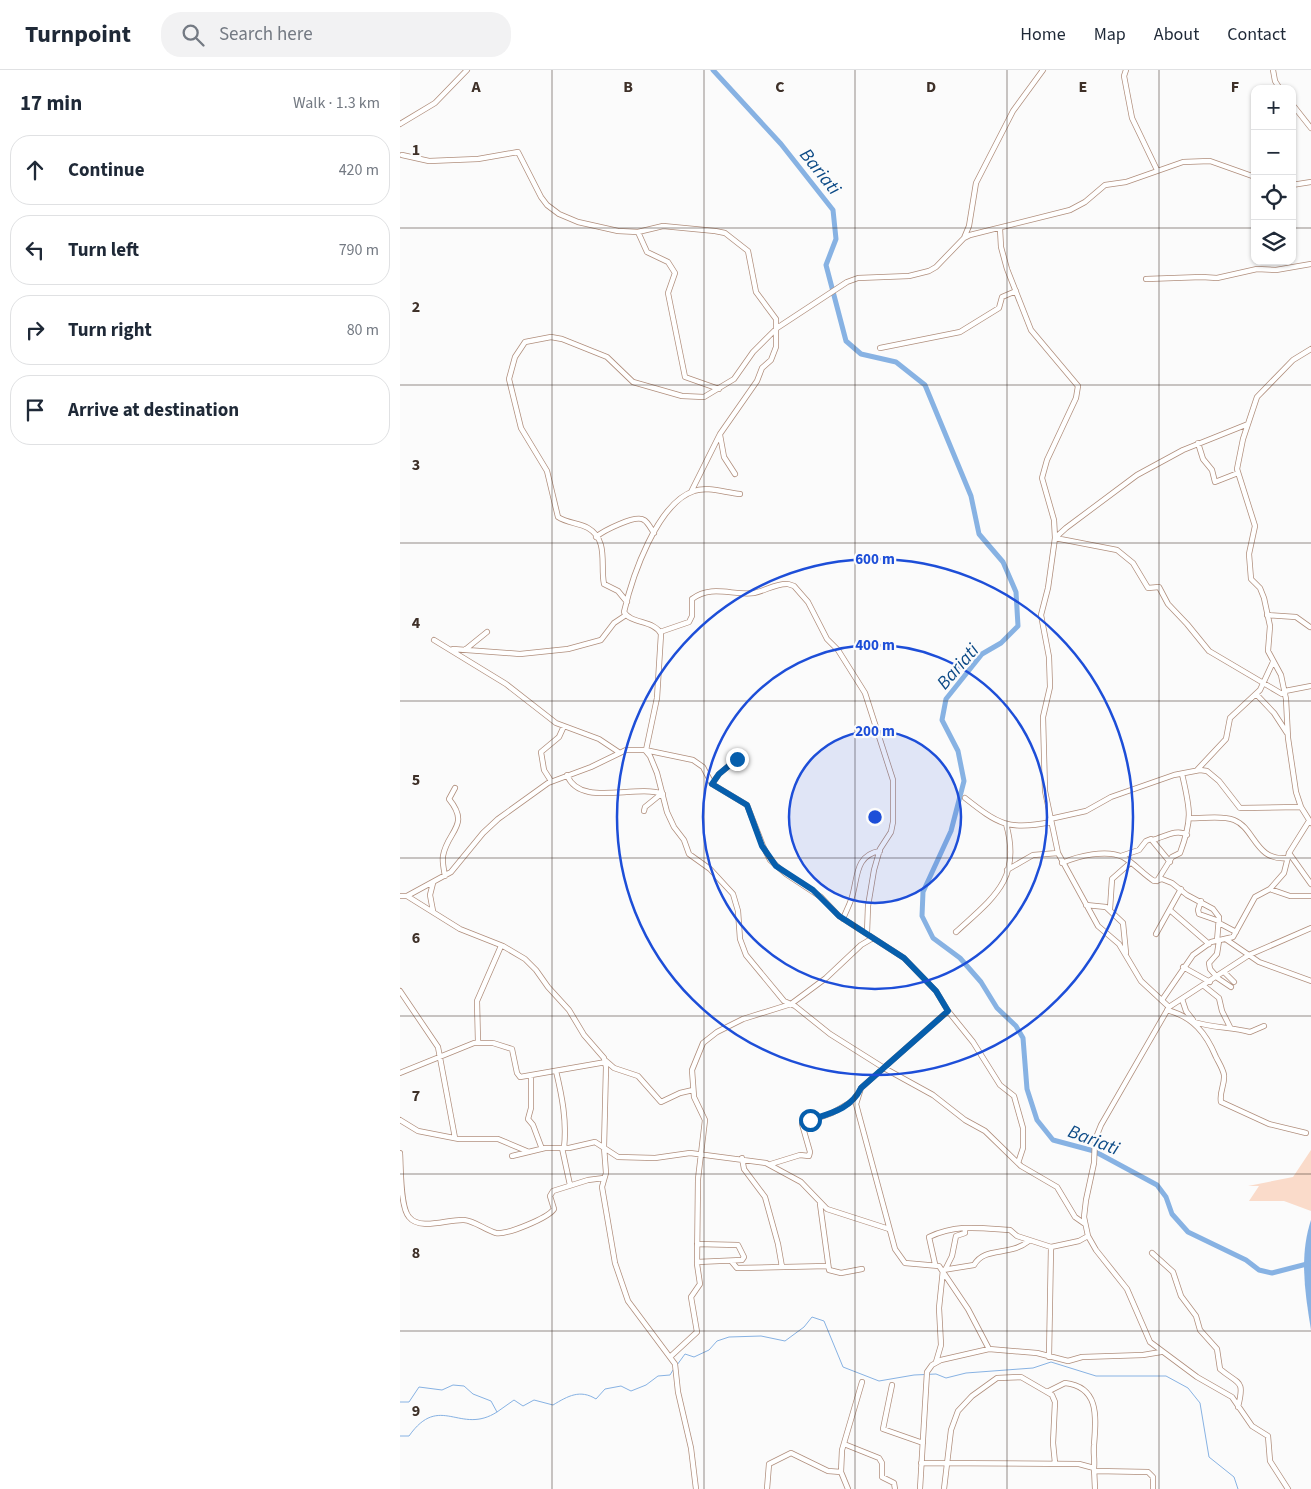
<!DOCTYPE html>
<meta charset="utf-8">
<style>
:root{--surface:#fff;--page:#f2f2f3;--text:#1f2937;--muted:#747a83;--line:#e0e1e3}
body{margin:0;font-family:"Source Sans 3",sans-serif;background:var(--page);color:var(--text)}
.controls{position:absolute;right:15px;top:15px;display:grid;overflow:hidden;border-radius:10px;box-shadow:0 1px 4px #0004}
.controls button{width:45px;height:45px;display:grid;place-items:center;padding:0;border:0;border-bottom:1px solid var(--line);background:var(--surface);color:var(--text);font:25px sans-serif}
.stop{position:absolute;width:15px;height:15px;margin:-11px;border:4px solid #065eac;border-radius:50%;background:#fff}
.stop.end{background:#065eac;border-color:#fff;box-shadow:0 1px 5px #0008}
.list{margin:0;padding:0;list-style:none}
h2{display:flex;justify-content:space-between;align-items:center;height:65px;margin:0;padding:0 20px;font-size:21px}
h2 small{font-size:16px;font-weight:400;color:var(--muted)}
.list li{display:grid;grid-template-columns:32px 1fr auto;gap:15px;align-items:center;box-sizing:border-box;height:70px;margin:0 10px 10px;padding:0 10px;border:1px solid var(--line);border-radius:20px}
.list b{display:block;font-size:19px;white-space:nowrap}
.list em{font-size:16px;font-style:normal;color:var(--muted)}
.icon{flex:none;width:28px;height:28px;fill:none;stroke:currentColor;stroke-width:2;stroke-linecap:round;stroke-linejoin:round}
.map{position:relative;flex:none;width:911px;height:1419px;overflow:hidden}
header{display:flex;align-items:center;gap:30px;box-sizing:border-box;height:70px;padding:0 25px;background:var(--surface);border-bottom:1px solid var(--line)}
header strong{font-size:24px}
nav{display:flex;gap:28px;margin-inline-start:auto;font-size:18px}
.search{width:350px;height:45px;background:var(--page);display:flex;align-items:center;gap:12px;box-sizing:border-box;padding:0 18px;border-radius:20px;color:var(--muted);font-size:19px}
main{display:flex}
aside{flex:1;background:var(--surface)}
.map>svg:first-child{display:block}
.green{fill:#fadbca}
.water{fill:#87b2e3}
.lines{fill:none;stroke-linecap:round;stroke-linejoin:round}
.stream{stroke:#87b2e3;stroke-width:1}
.river{stroke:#87b2e3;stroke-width:5}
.minor-casing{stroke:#b08e7c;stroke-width:6}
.minor{stroke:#fff;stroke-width:4.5}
.route{stroke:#065eac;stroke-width:6}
.grid{fill:none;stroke:#3e3028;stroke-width:1;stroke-opacity:0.55}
.ring{fill:none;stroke:#1d4ed8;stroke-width:2.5}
.labels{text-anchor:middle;stroke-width:4.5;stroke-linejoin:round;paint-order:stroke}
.water-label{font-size:19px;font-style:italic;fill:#0c4a86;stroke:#fbfbfb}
.grid-label{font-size:16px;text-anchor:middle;font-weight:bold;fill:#3e3028;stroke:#fbfbfb;stroke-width:4.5;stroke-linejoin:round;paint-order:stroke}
.centre{fill:#1d4ed8;stroke:#fbfbfb;stroke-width:2.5}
.ring-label{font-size:15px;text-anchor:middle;font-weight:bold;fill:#1d4ed8;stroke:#fbfbfb;stroke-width:4.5;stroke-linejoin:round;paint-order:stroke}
</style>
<header>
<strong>Turnpoint</strong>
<div class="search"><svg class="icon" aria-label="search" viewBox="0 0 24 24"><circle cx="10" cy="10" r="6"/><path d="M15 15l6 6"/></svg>Search here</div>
<nav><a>Home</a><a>Map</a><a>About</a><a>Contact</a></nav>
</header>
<main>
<aside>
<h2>17 min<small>Walk · 1.3 km</small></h2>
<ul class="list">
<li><svg class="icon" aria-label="ahead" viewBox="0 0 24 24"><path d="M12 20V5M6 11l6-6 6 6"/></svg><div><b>Continue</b></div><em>420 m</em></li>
<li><svg class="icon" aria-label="left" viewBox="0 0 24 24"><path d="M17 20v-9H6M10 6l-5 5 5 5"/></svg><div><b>Turn left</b></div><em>790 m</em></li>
<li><svg class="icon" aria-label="right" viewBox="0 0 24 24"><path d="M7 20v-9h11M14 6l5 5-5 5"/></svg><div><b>Turn right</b></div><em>80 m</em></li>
<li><svg class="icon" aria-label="arrive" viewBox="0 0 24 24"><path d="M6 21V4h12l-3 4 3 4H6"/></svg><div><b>Arrive at destination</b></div></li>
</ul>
</aside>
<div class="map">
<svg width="911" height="1419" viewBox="0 0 911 1419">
<rect width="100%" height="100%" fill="#fbfbfb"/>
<path class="green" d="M911,1080V1141L884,1131H849L859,1116H848L893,1107Z"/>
<path class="water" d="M911,1150V1260C905,1223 899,1186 911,1150Z"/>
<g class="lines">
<path class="stream" d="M277,1295L285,1284L294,1287L309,1280L317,1271L329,1267L361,1266L385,1271L404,1257L412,1247L424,1251L443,1297L479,1311L514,1305L536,1304L546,1308L566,1303L633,1298L651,1292L696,1306H766L788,1318L800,1333L809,1387L834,1407L838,1419
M0,1332H9L19,1317L42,1320L53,1315L64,1316L73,1324L91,1331L97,1342L114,1330L123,1336L134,1330L153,1335C168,1326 180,1319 196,1329L205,1319L221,1316L231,1321L246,1315L258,1306L270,1305L273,1300
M0,1366H9C40,1322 60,1366 97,1342"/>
<path class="river" d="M313,0L381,74L433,140L436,169L426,195L446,271L461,284L496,292L525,315L571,426L579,464L603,492L616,522L618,556L601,573L582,584L546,629L542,650L558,681L564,711L551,761L523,822L522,846L533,868L560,888L581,912L597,938L616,956L623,968L627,1019L637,1050L653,1070L694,1081L757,1115L766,1127L772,1144L788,1162L846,1190L859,1200L872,1203L911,1193"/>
<g class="minor-casing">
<path id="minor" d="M726,0L724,6L732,48L757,100
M873,0L875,11L880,19
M892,34L911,58
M0,54L35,33L67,0
M2,85L29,91L78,89L118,82L141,127L147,135L159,144L178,152L218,161L238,162L263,156L315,161L325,163L348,181L356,222L376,249V277L371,290L362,298L357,311L320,364L291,422
M892,115L911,112
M600,159L601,177L607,199L631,260L678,316L676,328L647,390L642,408L654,450L655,468L717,480L733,493L748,518L759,517L768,534L787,554L809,581L882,624L885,621L911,616
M238,162L247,182L268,192L275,203L268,223L285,307L319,319
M564,168L569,156L576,113L613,41L643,0
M746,209L802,207L817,208L857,199L876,200L911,194
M480,278L560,262L599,238L602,227L616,221
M911,279L893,290L857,327L843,369L837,399L855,456L849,484L851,509L860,518L864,528L870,556L868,581L881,605L886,629L888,668L896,722L901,737L911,753
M320,365L324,387L335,404
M798,373L803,389L812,400L815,412L838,403
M196,467C203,461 236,444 244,450C248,452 251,459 254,463
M227,532L218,521L204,514C200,496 209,470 188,458C179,453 167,453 158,447L147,401L121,358L109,309L115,287L125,272L151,267L162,269L207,287L233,312L282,326L304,327L334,309L353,282L377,258L447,212L458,208L509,206L529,201L536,197L564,168L570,165L670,140L685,132L705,115L726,112L783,92L810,91L855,107
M867,545L896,547L910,557
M260,562L289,552L292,546V529C312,514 333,526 354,523C365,521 376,513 388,514L394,516L408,532L427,569L438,580L465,623L493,710V752L491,762L480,779L474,800L468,836L467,863
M34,570L106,614L156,653L199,669L220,683
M53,579L120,584L168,579L201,570L214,553L226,545
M66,579L87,562
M856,624L874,643L887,663
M245,680L293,690L303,697L312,714L347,735L363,776L370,790L386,804L421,827L439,846L504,888L536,921L548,941L573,972L600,1015L614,1026L623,1058V1078L618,1093
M246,680L257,628L261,564C254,550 231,554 224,542C232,507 257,433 294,421C307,416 326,423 340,424
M797,700L826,669L830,648L860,620L873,592
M167,705C180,738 234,714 263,724
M151,711L144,700L141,682L159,667L164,656
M312,714L319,704L336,690L337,683
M565,728C598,754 608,761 651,752
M244,741L245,737L261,724
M790,748C804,749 821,745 834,750C855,758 855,792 888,788
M650,749L686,741L711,727L774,705L800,700L807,701L819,711L840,738L901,737
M753,770C764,767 777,758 787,765
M889,783L911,814
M721,786L739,780L746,771L751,769L770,792
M662,793C678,786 706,779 723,787C734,793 743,804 754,811L762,809L772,813L787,825L813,839L819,847L817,871
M607,800L633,785L658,783
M45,806C44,800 42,792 43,786C47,761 71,756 49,729L55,718
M757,811L772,787L780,783C793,748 790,739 782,704
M33,813L30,825L33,841
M870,819L890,826H911
M0,826H7L60,859L103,876L125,889L136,900L148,917L169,940L184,965L204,988L206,997L204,1077L206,1103L202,1117L215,1193L228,1231L275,1294L278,1322L291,1378L296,1419
M7,826L51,802L83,763L98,749L148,713L191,697L226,680H245L250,686L257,703L267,742L274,757L284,770L289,784L310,799L333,824L338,841L340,869L346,885L384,931L395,936L430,964L484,998L533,1025L565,1050L585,1061L621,1096L657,1117L675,1147L685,1154
M801,831L798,840L799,844L819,851
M686,835L706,837L723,853L726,883
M710,839L712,809L730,793
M771,841L809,874
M443,849C446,841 450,834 452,827C458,807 455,785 480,781
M819,853L836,862
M556,862C593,828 622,809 606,754
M756,864L781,819
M827,870L859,892L911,911
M783,897L810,912
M824,902L834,912
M816,907L831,917
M817,907L810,899L809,893L817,884L819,871
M804,916L819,928L822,941L830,957
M0,921L38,977L55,1068
M782,929L786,941L793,950
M762,930L793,885L811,872L833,867L855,827L870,819L884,803L889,783L909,751
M769,937L741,911L719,874L698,856L658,783L645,721L643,647L650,617L649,587L641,545L648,518L655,468L666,458L737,405L783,380L848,354
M767,940C793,947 806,963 816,987C819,993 823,999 824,1005C825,1015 819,1022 821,1032L869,1054L906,1063
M548,941L461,1018L456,1034L495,1179L505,1193L539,1196L568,1239L589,1279
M794,952C813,958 831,957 850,962L864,956
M78,972L77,931L101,876
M206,991L214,998L238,1006L261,1032L280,1023L293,1020
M156,1001C162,1026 167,1051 164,1078
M0,1003L74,973H93L112,979L117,1003L120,1007L206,992
M131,1006V1038L128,1049L133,1055L142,1079
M0,1050L18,1061L59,1069H98L129,1082
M162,1078L170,1115
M0,1083C1,1097 0,1137 9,1147C20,1161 48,1149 64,1150C75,1151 85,1160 96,1163C107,1165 148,1148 154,1139L150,1126L153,1121L188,1110L204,1108
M112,1086L145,1078H169L195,1072L218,1087L255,1088L290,1083L366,1093L401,1112L427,1139L489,1159
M342,1088L344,1099L365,1127L378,1174L382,1197
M371,1094L400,1085L409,1086L410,1082L402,1054L432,1043L456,1029
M420,1134L429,1200L441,1203L462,1199
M752,1183L773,1202L781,1226L796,1246L800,1260L817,1279L820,1299C839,1315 845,1309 838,1337
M297,1192L342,1190L344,1187L338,1175L297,1174
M332,1192L337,1198L428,1196
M535,1194L529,1167C557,1154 580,1158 610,1160L617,1166L651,1177
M545,1200L552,1186L556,1166L565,1163V1158
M270,1287L297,1262L291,1227L300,1214L297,1194L298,1109L305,1050L294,1027L292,1000L303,973L317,962L343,949L391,934L426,908L461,875L473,868
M649,1287L651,1177L679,1171L688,1166
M536,1292L541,1275L539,1238L543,1200L574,1195C585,1176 609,1187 629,1171
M492,1315L483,1359L523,1373
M647,1322L665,1313C700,1317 696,1348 694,1375C693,1383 695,1389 694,1398
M444,1374L479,1388L482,1393V1407L494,1413L495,1419
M521,1393L679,1394L694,1398L695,1419
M695,1401L748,1402L753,1407V1419
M441,1402L442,1380L462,1312
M367,1419L369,1394L391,1383L428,1401L441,1402L448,1419
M520,1419L527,1302L532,1295L541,1290L589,1279L637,1283L668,1291L682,1287L743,1285L761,1282
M544,1419L551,1360L558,1341L572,1326L597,1308L621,1307L652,1325L655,1332L653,1373L655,1393
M888,1419L870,1391L868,1366L852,1356L832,1327L797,1307L750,1272L727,1219L696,1180L688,1166L684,1147L686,1130L694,1093L695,1070L701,1055L769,937L849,885L911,858"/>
</g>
<use href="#minor" class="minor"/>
</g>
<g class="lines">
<path class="route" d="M337,689L319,704L312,714L347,735L362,776L376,796L413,820L439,846L504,888L536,921L548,941L461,1018C451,1039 431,1043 410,1050"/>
</g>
<path class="grid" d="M152,0V1419M304,0V1419M455,0V1419M607,0V1419M759,0V1419M0,158H855M892,158H911M0,315H911M0,473H911M0,631H911M0,788H911M0,946H911M0,1104H911M0,1261H911"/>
<circle cx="475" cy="747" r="86" fill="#1d4ed8" fill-opacity=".12"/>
<g class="ring">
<circle cx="475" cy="747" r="86"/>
<circle cx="475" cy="747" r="172"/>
<circle cx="475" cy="747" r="258"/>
</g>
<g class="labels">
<g class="water-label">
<text transform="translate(421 101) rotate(51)" y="7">Bariati</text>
<text transform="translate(557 596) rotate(-49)" y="7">Bariati</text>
<text transform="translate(694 1069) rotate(21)" y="7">Bariati</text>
</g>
</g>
<g class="grid-label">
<text x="76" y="22">A</text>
<text x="228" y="22">B</text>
<text x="380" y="22">C</text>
<text x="531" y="22">D</text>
<text x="683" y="22">E</text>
<text x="835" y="22">F</text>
<text x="16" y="85">1</text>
<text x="16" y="242">2</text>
<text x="16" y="400">3</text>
<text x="16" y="558">4</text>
<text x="16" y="715">5</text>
<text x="16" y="873">6</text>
<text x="16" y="1031">7</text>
<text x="16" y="1188">8</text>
<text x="16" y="1346">9</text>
</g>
<circle cx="475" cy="747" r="8" class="centre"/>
<g class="ring-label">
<text x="475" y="494">600 m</text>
<text x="475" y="580">400 m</text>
<text x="475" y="666">200 m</text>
</g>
</svg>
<div class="controls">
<button>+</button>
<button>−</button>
<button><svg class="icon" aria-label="locate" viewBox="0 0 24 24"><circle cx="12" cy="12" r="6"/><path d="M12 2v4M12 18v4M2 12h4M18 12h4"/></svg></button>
<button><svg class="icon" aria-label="layers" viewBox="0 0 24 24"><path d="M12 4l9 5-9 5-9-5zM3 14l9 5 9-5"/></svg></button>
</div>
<div class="stop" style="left:410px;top:1050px"></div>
<div class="stop end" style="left:337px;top:689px"></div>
</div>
</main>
